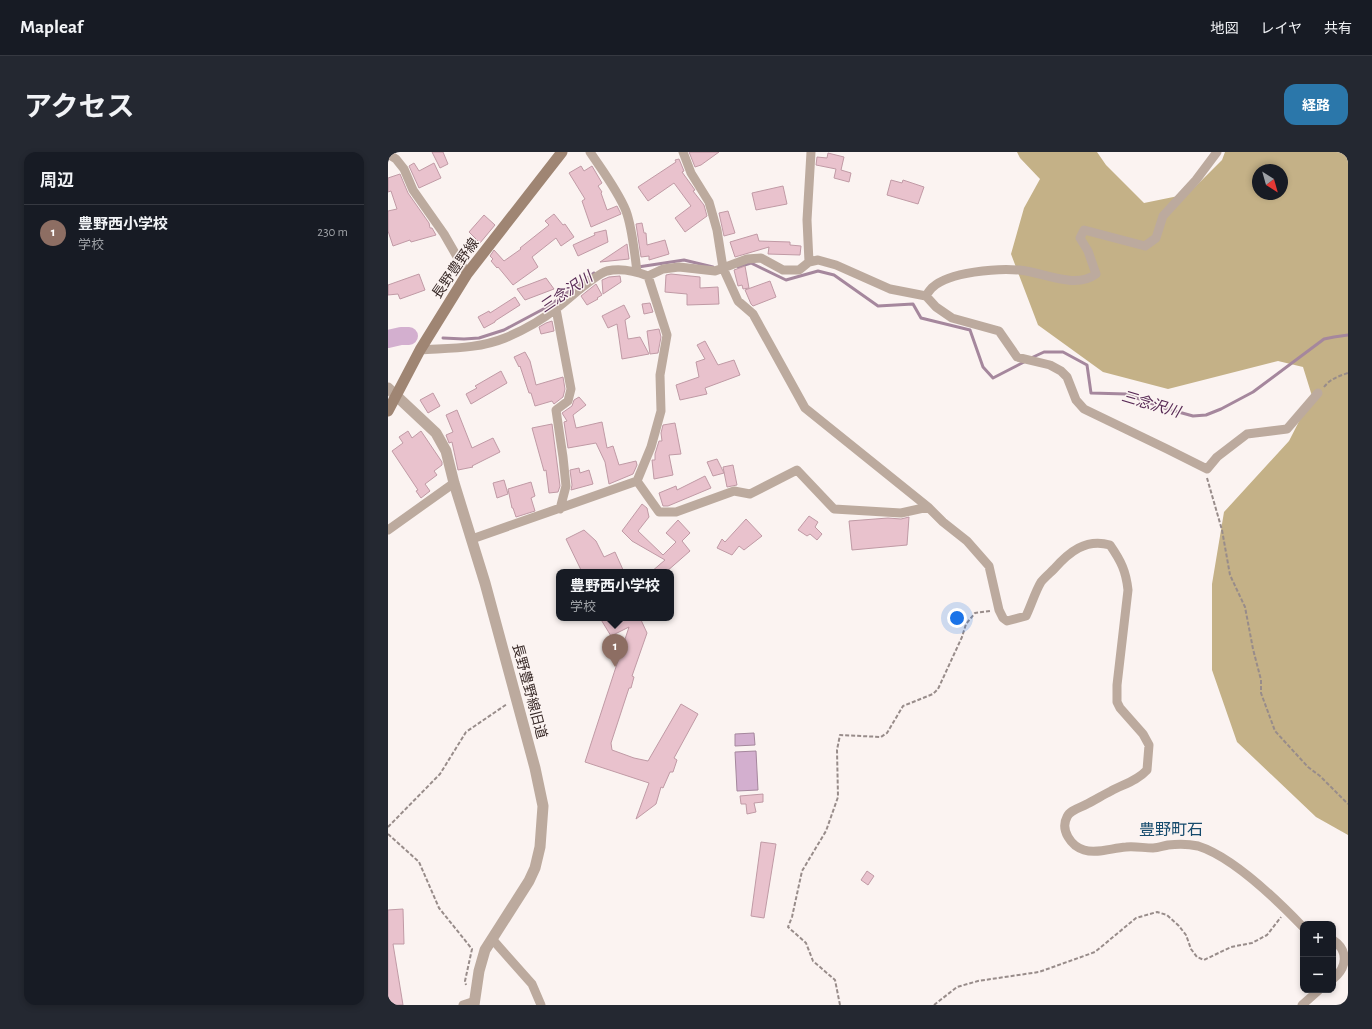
<!DOCTYPE html>
<html lang="ja">
<meta charset="utf-8">
<style>
:root{--surface:#171b24;--page:#242831;--text:#f1f3f6;--muted:#9ea1a6;--line:#363941;--accent:#2b77aa}
body{margin:0;font-family:"Alegreya Sans","Noto Sans JP",sans-serif;background:var(--page);color:var(--text)}
.controls{position:absolute;right:12px;bottom:12px;display:grid;overflow:hidden;border-radius:8px;box-shadow:0 2px 6px #0003}
.controls button{width:36px;height:36px;display:grid;place-items:center;padding:0;border:0;border-bottom:1px solid var(--line);background:var(--surface);color:var(--text);font:20px sans-serif}
.compass{position:absolute;left:864px;top:12px;width:36px;height:36px;border-radius:50%;background:var(--surface);box-shadow:0 2px 6px #0003;rotate:143deg}
.you{position:absolute;left:569px;top:466px;width:14px;height:14px;margin:-10px;border:3px solid #fff;border-radius:50%;background:#1a73e8;box-shadow:0 0 0 6px #1a73e833}
.badge{display:grid;place-items:center;width:26px;height:26px;border-radius:50%;background:var(--accent);color:#fff;font-size:13px;font-weight:700}
.pin{position:absolute;translate:-50% -33px;filter:drop-shadow(0 1px 2px #0008)}
.pin::after{content:'';position:absolute;top:21px;width:14px;height:12px;background:inherit;clip-path:polygon(0 0,100% 0,50% 100%)}
.popup{position:absolute;left:168px;top:417px;width:118px;height:52px;box-sizing:border-box;display:grid;place-content:center;border-radius:8px;background:var(--surface);filter:drop-shadow(0 1px 3px #0005);font-size:13px;white-space:nowrap;color:var(--muted)}
.popup b{font-size:15px;color:var(--text)}
.popup::after{content:'';position:absolute;left:50%;top:100%;margin-left:-8px;border:8px solid transparent;border-top-color:var(--surface)}
.list{margin:0;padding:0;list-style:none}
h2{display:flex;justify-content:space-between;align-items:center;height:52px;margin:0;padding:0 16px;font-size:17px}
h2 small{font-size:13px;font-weight:400;color:var(--muted)}
.list li{display:grid;grid-template-columns:26px 1fr auto;gap:12px;align-items:center;box-sizing:border-box;height:56px;padding:0 16px;border-top:1px solid var(--line)}
.list b{display:block;font-size:15px;white-space:nowrap}
.list p{margin:0;font-size:13px;white-space:nowrap;color:var(--muted)}
.list em{font-size:13px;font-style:normal;color:var(--muted)}
.map{position:relative;flex:none;width:960px;height:853px;overflow:hidden;border-radius:12px}
header{display:flex;align-items:center;gap:24px;box-sizing:border-box;height:56px;padding:0 20px;background:var(--surface);border-bottom:1px solid var(--line)}
header strong{font-size:19px}
nav{display:flex;gap:22px;margin-inline-start:auto;font-size:14px}
.intro{display:flex;align-items:center;justify-content:space-between;box-sizing:border-box;height:96px;padding:0 24px}
h1{margin:0;font-size:28px}
.button{padding:10px 18px;border-radius:12px;background:var(--accent);color:#fff;font-size:14px;font-weight:700}
main{display:flex;gap:24px;padding:0 24px}
aside{flex:1;background:var(--surface);border-radius:12px;box-shadow:0 2px 6px #0003}
.map>svg:first-child{display:block}
.forest{fill:#c4b187;fill-rule:evenodd}
.water{fill:#d3afcf;stroke:#a5879d}
.lines{fill:none;stroke-linecap:round;stroke-linejoin:round}
.stream{stroke:#a5879d;stroke-width:3}
.river{stroke:#d3afcf;stroke-width:18}
.building{fill:#e9c2cd;stroke:#c09aa5}
.path{stroke:#988c8a;stroke-width:2;stroke-dasharray:4 2;stroke-linecap:butt}
.minor{stroke:#bcaa9e;stroke-width:9}
.tertiary{stroke:#bcaa9e;stroke-width:11}
.secondary{stroke:#9f8573;stroke-width:11}
.labels{text-anchor:middle;stroke-width:3;stroke-linejoin:round;paint-order:stroke}
.street-label{font-size:14px;fill:#392a28;stroke:#fbf3f1}
.water-label{font-size:15px;font-style:italic;fill:#582a55;stroke:#fbf3f1}
.quarter-label{font-size:16px;fill:#154a6c;stroke:#fbf3f1}
</style>
<header>
<strong>Mapleaf</strong>
<nav><a>地図</a><a>レイヤ</a><a>共有</a></nav>
</header>
<div class="intro"><h1>アクセス</h1><a class="button">経路</a></div>
<main>
<aside>
<h2>周辺<small></small></h2>
<ul class="list">
<li><span class="badge" style="background:#8d6e63">1</span><div><b>豊野西小学校</b><p>学校</p></div><em>230 m</em></li>
</ul>
</aside>
<div class="map">
<svg width="960" height="853" viewBox="0 0 960 853">
<rect width="100%" height="100%" fill="#fbf3f1"/>
<path class="forest" d="M629,0H709L718,13L756,51L800,42L834,8L837,0H960V683L928,665L849,590L824,518V432L836,360L901,289L924,244L915,215L890,209L780,237L715,220L650,173L623,102L636,56L652,27L632,6ZM870,18H894V42H870Z"/>
<path class="water" d="M366,581L367,593L347,594V582Z
M368,599L370,638L349,639L347,600Z"/>
<g class="lines">
<path class="stream" d="M250,115L296,108L325,115
M350,115L363,111L398,128L430,119L446,123L490,154L525,152L533,166L582,178L595,215L605,226L638,209
M55,186L76,187L91,186L116,178L161,154L206,121
M643,206L656,200H675L699,213L703,241L738,242L776,256L805,264L818,263L833,257L865,240L936,187L946,185L960,183"/>
<path class="river" d="M0,187L13,184H21"/>
</g>
<path class="building" d="M44,0H55L60,12L52,16Z
M301,0H331L313,13L307,15Z
M440,1L456,5L453,18L463,21L461,30L446,26L448,17L428,13L429,5L439,6Z
M291,7L296,19L294,20L307,38L305,39L316,53L319,64L297,80L287,66L303,54L286,31L260,49L250,35L288,10L287,8Z
M26,11L31,19L46,11L53,26L31,36L21,14Z
M193,14L196,19L204,14L214,31L210,34L214,40L213,41L219,58L229,54L233,62L203,75L194,49L197,47L181,21Z
M12,22L20,41L41,71L42,76H44L48,83L23,90L22,88L5,94L0,79V59L9,57L3,39L0,40V26Z
M503,28L514,31L515,28L536,35L530,52L499,43Z
M395,34L399,52L368,58L364,41Z
M340,59L347,81L336,84L331,61Z
M166,62L175,73L177,72L186,85L173,94L168,86L144,105L150,115L125,133L110,115L109,116L103,109L105,107L102,104L106,98L116,109L133,97L132,96L161,73L157,69Z
M96,63L107,73L92,91L81,80Z
M254,71L256,81H258L259,93L277,88L281,102L261,108V104L253,105L248,72Z
M218,78L220,90L190,104L185,93L207,83L206,81Z
M369,82L371,89L402,90V93L413,94L412,103L380,102L381,95L347,105L342,90Z
M239,92L241,107L212,110Z
M357,114L361,136L355,137L354,133L350,134L346,118Z
M31,122L37,138L12,147L10,142L0,143V133Z
M283,122L312,125V136L330,135L331,152L299,153V142L277,140L278,123Z
M232,124L233,130L215,142L214,128L221,125Z
M158,126L166,137L137,148L129,137Z
M382,129L388,145L365,154L363,152L357,138Z
M208,132L214,143L209,146L210,147L199,153L193,144Z
M127,145L132,153L107,169V170L96,176L90,165L101,159L102,161Z
M262,151L265,160L256,162L254,152Z
M236,153L242,165L237,168L240,187L252,185L261,202L234,207L229,172L220,176L214,164Z
M164,169L166,179L153,182L151,175L158,171Z
M271,177L273,185L270,201L262,202L259,179Z
M317,189L330,213L346,208L352,223L317,236L319,242L292,248L288,233L311,225L308,210L317,207L309,193Z
M137,200L142,209L148,233L175,225L177,237L175,245L166,252L164,249L147,254L143,241H141L132,214L131,215L126,205Z
M113,219L119,231L83,252L78,242L89,236L87,234Z
M45,241L52,254L40,261L32,248Z
M191,245L198,253L185,263L188,276L214,270L219,296L225,294L231,313L248,309L249,313L245,322L221,332L217,310L208,291L180,296L176,270L179,269L174,261L184,254L186,248Z
M69,258L84,296L105,286L112,300L84,314L85,315L70,318L64,290L61,291L58,283L65,280L58,263Z
M287,271L293,302L281,303L285,323L266,327L264,308H267V302L271,289H274L273,281L275,273Z
M164,272L172,334L170,340L161,341L158,318L156,319L144,276Z
M20,279L24,286L33,279L54,310V313L46,319L49,323L37,332L42,339L33,346L28,339L30,338L4,299L15,291L11,285Z
M329,307L336,321L325,324L319,310Z
M345,313L349,333L339,335L335,315Z
M191,316L192,321L201,318L205,332L183,338L184,333L182,318Z
M317,324L323,336L280,354H275L271,341L288,334L289,338Z
M116,328L120,342L109,346L105,331Z
M143,330L147,344L143,346L147,359L128,365L125,356H124L120,337Z
M254,352L259,356L261,365L250,379L275,403L288,390L278,381L290,368L302,381L294,389L302,399L278,420H263L277,408L244,389L234,379Z
M421,364L430,370L427,375L434,382L429,388L422,382L419,384L410,378Z
M521,365L519,393L464,398L461,369L500,366L513,367Z
M358,367L374,384L356,398L351,394L344,403L329,396L334,387L337,390Z
M196,378L208,389L216,405L227,400L236,420H194L178,387Z
M212,466H258L253,468L259,481L244,524L246,525L243,536H241L223,591L224,598L246,606L260,609L293,552L310,562L286,606L289,608L285,620H282L275,636L273,635L268,652L248,667L261,631L197,610L241,475L223,484Z
M375,642V650L366,651L368,660L359,662L358,652H353L352,644Z
M373,690L388,692L376,766L363,764Z
M479,719L486,724L480,733L473,728Z
M15,757L16,792H5L15,853H0V758Z"/>
<g class="lines">
<path class="path" d="M936,235C942,227 951,224 960,221
M819,326L834,378L842,423L857,455L865,497L873,528V541L887,579L920,615L932,624L960,652
M0,675L52,622L78,580L119,552
M0,682L31,710L51,756L84,797L77,829L78,833
M452,853L447,828L425,809L418,791L400,775L404,765L414,719L438,679L450,645L449,598L452,583L493,585L499,581L515,554L545,542L550,537L574,485L578,472L587,461L602,459
M546,853L569,835L590,829L651,820L707,800L748,766L769,760L779,763L791,774L798,783L803,797L809,805L816,808L843,795L864,791L879,783L893,765"/>
<path class="minor" d="M202,0C214,18 230,39 238,59C244,75 247,103 249,120
M295,0L303,21L321,50L329,78L335,116L350,149L365,162L417,256L540,355L555,370L579,389L601,414L611,458L615,466L619,469L638,464C643,454 647,440 653,430C657,425 662,421 666,417C681,400 698,386 722,393C733,409 738,419 740,438L729,533V550L732,556L755,582L761,593L759,618C749,629 736,632 723,639C715,643 707,648 699,652C692,656 682,658 679,665C672,678 683,694 696,698C709,702 724,696 738,695C747,694 756,696 765,696C770,696 775,694 780,693C789,692 801,692 810,694C845,705 890,749 915,775
M423,0L419,68L421,110L430,108L448,113L502,137L538,144L548,155L564,166L611,179L629,205L662,213L673,219L679,225L688,248L696,257L779,297L819,317L829,305L859,282L899,277L930,241
M0,2L8,7L16,17L25,38L56,82L79,122
M538,144C540,141 542,137 545,135C561,120 610,116 631,118C655,120 687,138 708,122L700,99L692,86L696,78L757,94L768,86L775,64L808,28L829,0
M168,157L183,237L180,249L168,258L175,305L178,334L172,357
M32,198C60,196 90,197 117,186C134,179 155,167 169,156C181,147 206,123 219,119C232,116 247,119 260,124L275,117L291,115L327,119L359,107L373,106L395,118H411L421,110
M249,329L271,360H288L346,339L362,342L409,318L446,357L513,361L540,355
M0,378L66,331
M84,387L249,329L263,295L273,259L272,223L279,183L260,124
M105,788L144,832L153,853
M945,788C960,798 960,815 945,827
M75,853L87,849
M914,853L931,838"/>
<path class="tertiary" d="M0,236L48,281L58,299L66,331L97,431L147,616L155,654L152,695L147,716L141,729L97,798L91,819L86,853"/>
<path class="secondary" d="M0,259L32,198L79,122L174,0"/>
</g>
<g class="labels">
<g class="street-label">
<text transform="translate(67 116) rotate(-55)" y="5">長野豊野線</text>
<text transform="translate(142 539) rotate(75)" y="5">長野豊野線旧道</text>
</g>
<g class="water-label">
<text transform="translate(178 140) rotate(-34)" y="5">三念沢川</text>
<text transform="translate(763 252) rotate(16)" y="5">三念沢川</text>
</g>
<g class="quarter-label">
<text x="783" y="683">豊野町石</text>
</g>
</g>
</svg>
<div class="controls">
<button>+</button>
<button>−</button>
</div>
<svg class="compass" viewBox="-18 -18 36 36"><path d="M0-13l5 13h-10z" fill="#e53935"/><path d="M0 13l5-13h-10z" fill="#9ea1a6"/></svg>
<div class="you"></div>
<div class="pin badge" style="left:227px;top:515px;background:#8d6e63">1</div>
<div class="popup"><b>豊野西小学校</b>学校</div>
</div>
</main>
